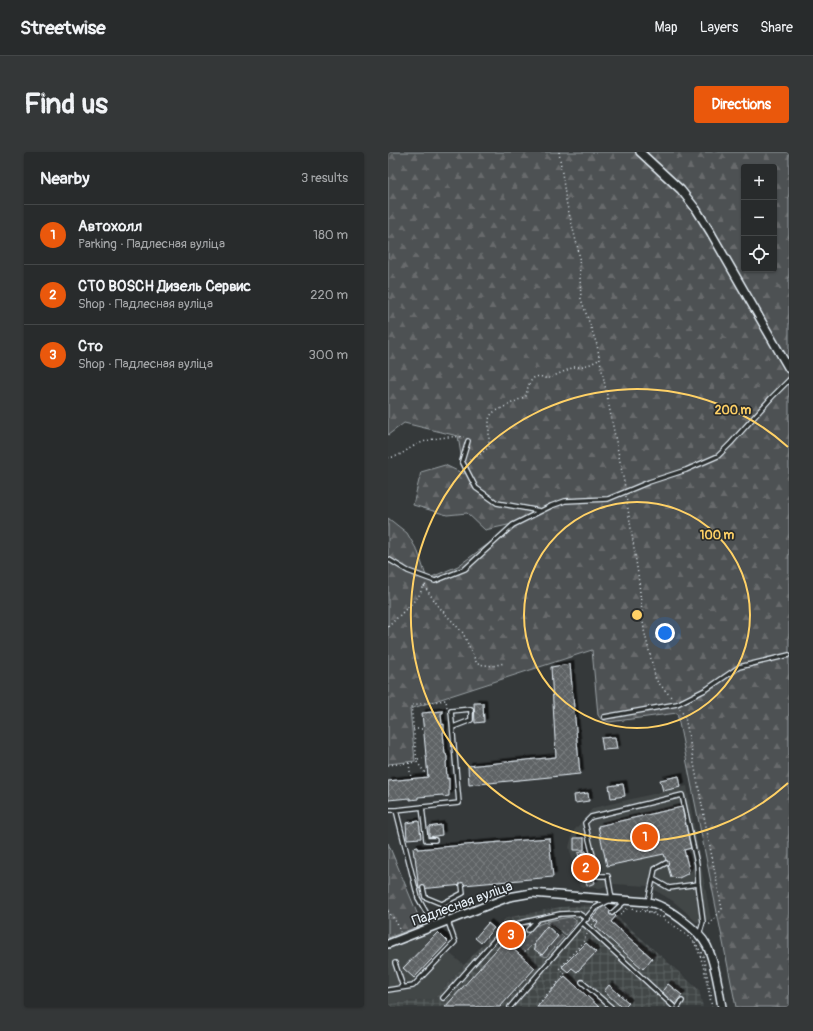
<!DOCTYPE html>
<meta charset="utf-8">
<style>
:root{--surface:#282b2c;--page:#343738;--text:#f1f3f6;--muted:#a5a7a9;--line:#444748;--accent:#ea580c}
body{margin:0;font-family:Pangolin,sans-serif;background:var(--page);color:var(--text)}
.controls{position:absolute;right:12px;top:12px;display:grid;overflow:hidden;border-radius:4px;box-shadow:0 1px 3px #0004}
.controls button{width:36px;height:36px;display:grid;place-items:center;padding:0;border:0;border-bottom:1px solid var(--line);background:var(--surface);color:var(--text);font:20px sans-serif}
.you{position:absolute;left:277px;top:481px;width:14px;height:14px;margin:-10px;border:3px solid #fff;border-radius:50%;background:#1a73e8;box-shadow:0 0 0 6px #1a73e833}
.badge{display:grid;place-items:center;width:26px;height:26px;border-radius:50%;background:var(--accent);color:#fff;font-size:13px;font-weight:700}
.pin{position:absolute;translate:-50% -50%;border:2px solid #fff;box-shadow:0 1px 4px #0006}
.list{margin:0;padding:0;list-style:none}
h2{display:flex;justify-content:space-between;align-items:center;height:52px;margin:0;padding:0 16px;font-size:17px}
h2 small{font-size:13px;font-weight:400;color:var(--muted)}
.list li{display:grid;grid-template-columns:26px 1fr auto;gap:12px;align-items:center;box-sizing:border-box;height:60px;padding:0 16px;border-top:1px solid var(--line)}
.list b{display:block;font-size:15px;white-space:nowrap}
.list p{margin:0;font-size:13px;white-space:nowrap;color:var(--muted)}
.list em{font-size:13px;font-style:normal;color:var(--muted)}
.icon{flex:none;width:22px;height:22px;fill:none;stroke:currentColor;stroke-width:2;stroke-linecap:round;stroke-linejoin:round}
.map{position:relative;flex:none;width:401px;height:855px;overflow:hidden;border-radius:4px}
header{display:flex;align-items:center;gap:24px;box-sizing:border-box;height:56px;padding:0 20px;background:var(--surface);border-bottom:1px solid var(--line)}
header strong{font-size:19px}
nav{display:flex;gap:22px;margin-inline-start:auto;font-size:14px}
.intro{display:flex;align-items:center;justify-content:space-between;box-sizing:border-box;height:96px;padding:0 24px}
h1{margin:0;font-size:28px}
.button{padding:10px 18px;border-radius:4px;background:var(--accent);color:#fff;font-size:14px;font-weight:700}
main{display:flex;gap:24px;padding:0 24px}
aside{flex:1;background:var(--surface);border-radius:4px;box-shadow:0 1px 3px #0004}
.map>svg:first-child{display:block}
.built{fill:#424647}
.industrial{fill:url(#industrial-grid)}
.grass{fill:url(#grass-dots);stroke:#9aa1a5}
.forest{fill:url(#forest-firs);stroke:#9aa1a5;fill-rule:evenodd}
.building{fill:url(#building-cross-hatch);stroke:#e8f1f8;filter:url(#shadow)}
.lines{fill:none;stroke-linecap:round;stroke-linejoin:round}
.service-casing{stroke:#e8f1f8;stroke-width:6}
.minor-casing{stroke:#e8f1f8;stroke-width:10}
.path{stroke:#e8f1f8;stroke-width:1.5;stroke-dasharray:1 3;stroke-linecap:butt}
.service{stroke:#2a2d2e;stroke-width:3.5}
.minor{stroke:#2a2d2e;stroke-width:7}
.ring{fill:none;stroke:#ffd166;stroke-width:2}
.labels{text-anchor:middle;stroke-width:3.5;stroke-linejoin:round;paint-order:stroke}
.street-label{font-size:14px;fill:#e8f1f8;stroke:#2a2d2e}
.centre{fill:#ffd166;stroke:#2a2d2e;stroke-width:2}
.ring-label{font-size:12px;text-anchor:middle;font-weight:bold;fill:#ffd166;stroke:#2a2d2e;stroke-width:3.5;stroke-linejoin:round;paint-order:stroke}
</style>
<header>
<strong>Streetwise</strong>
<nav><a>Map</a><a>Layers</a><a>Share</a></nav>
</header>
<div class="intro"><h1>Find us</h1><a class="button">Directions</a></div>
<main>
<aside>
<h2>Nearby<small>3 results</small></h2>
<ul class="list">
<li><span class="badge">1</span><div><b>Автохолл</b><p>Parking · Падлесная вуліца</p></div><em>180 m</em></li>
<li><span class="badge">2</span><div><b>СТО BOSCH Дизель Сервис</b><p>Shop · Падлесная вуліца</p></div><em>220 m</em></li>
<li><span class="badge">3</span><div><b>Сто</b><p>Shop · Падлесная вуліца</p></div><em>300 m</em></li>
</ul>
</aside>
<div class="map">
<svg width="401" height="855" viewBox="0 0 401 855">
<defs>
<pattern id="industrial-grid" width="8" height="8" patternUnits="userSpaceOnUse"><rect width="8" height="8" fill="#424647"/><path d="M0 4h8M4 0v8" fill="none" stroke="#5d6162"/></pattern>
<pattern id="grass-dots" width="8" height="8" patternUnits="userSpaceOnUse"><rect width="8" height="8" fill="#4d5152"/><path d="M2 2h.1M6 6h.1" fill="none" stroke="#676a6c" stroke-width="1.8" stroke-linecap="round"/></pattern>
<pattern id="forest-firs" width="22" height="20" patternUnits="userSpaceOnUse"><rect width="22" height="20" fill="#4d5152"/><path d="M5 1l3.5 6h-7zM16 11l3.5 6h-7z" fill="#676a6c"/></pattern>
<pattern id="building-cross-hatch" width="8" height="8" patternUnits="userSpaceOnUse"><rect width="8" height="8" fill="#5f6365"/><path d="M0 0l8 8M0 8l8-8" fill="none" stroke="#767a7c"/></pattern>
<filter id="shadow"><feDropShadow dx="3.5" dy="-3.5" stdDeviation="0" flood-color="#0009"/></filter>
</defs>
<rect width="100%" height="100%" fill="#35393a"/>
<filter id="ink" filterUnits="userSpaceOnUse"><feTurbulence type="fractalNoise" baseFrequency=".025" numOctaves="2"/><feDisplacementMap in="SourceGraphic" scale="8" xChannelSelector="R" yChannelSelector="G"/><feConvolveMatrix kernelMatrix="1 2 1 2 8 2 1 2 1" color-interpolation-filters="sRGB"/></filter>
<g filter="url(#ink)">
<path class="built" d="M299,634L323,768L308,770L298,760L285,749L260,734L225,732L212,736L192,735L181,695L185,680L205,656Z
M48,777L50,780L60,790L55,796L76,813L46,847L0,852V796Z"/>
<path class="industrial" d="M202,753L210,759L216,753L311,838L315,855H0V852L46,847L118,766L172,755Z"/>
<path class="grass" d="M183,765L188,768V771L178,783L159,769Z
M157,770L176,785L158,805L154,803L170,784L159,774L147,789V794L144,793L137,800L131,796L130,793L132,791L147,774Z"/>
<path class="forest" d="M0,0H401V855H348L289,561L221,570L213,567L210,563L204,498L22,557L27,609L0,612V366L19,381L30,400L39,427L70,414L129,371L97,378L79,361L59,363L25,353L33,320L57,313L76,322L70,284L16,271L0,283ZM356,15H386V117H356Z
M0,691L34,773L0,786Z"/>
<path class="building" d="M182,512L192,622L81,633L80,614L168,605L163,515Z
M86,551H95L96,570L87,571Z
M55,559V561H53L54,573L56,572V580H55L57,602H58L59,605V609L58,610L59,627L61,626V644L55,645V643L30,645V647L22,648V646L0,648V650V629L40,625L34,561Z
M227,585L229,597L215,598L213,586Z
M291,624L293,635L275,639L272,628Z
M235,632L237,644L223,646L221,634Z
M200,641L201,649L187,651L186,643Z
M294,655L303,696L296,698L301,718L299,722L291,726L283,725L276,702L219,714L210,674Z
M31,669L33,686L19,687L18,671Z
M53,673L54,683L41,685V675Z
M161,686L165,725L31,737L27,704H26L25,696L30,695V697Z
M186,686H196V698H186Z
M198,699L207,731L199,734L190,701Z
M216,753L228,764L223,770L264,806L255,817L207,774L210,770L204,766Z
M100,771L106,776L93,791L87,786Z
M130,774L136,780L123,794L117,788Z
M159,774L170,784L154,803L146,797L147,789Z
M50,780L60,790L26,826L15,816Z
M116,789L147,816L112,855H57Z
M198,791L208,800L189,820L184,816L180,820L174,815Z
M177,824L211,855H149Z
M280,832L294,843L287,852L276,843L275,838Z
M221,833L241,851L237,855H233L216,839Z"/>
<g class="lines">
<g class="service-casing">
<path id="service" d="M80,289L74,309L88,336L109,351L152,359
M0,407L20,419L47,429L77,417L125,373L163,354L177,349L220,347L261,330L298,318L330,304L343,291L384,245L401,228
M216,565L289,552L319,537L351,515L401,503
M34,655L38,688H47
M0,658H8
M265,727L281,736L310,732
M35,736L37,745L54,752
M260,750L267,717L278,711
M224,761L237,749
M195,771L286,855
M46,774L30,746L8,658L71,651L63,559L83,557V568L65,575
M140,778L150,767
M7,811L15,835
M194,830L223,855
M0,838L25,834L67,790L54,752L75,741L74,733
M55,846L119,774L172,762L190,761L199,767
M122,855L207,756L224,747L220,724H210L197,671L203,665L294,643L309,712L310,732L315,770L311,784
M290,855L294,849"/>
</g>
<g class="minor-casing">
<path id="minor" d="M252,0L293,38L308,57L323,81L401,217
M0,792L121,745L144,741L156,742L260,750C278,753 311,778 319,794C328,813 330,835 334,855"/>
</g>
<path class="path" d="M171,0L178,49L191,101L193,147L209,193L237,335
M0,306C13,304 15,300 26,294C41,286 59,284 76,285
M81,307L90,304L101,295V267L104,261L138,244C140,231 145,219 159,227L186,215H191L203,212L212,207
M238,344L250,422L256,478L268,528L285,547
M36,434L51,455L75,481L89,512L105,514L116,511
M0,475L30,445L36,434L40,432
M292,557L297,565L334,757L321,773
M25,577H35
M30,607L38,606
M29,610L40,625
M21,611L23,627
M0,613L29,610L23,553L58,548L59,556
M245,756L247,758L261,760L271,765H276
M254,757L269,762
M0,759L9,771L12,780
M232,762L240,756
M275,765V767C285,773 296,780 305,789C315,802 320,838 324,855
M204,773L207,768
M307,790L315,804L324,847
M148,855L177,822L171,817L196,789L199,782"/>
<use href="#service" class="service"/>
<use href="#minor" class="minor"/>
</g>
</g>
<g class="ring">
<circle cx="249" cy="463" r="113"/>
<path d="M400 631A226 226 0 1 1 400 295"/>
</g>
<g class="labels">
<g class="street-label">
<text transform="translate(74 751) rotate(-20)" y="5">Падлесная вуліца</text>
</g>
</g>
<circle cx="249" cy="463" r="6" class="centre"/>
<g class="ring-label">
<text x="345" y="262">200 m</text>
<text x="329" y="387">100 m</text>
</g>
</svg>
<div class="controls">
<button>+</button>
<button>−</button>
<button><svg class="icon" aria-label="locate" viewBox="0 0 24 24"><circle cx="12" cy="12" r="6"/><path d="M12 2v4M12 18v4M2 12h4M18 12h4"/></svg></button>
</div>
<div class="you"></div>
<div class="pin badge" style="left:257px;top:685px">1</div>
<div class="pin badge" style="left:198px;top:716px">2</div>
<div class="pin badge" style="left:123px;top:783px">3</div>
</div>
</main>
